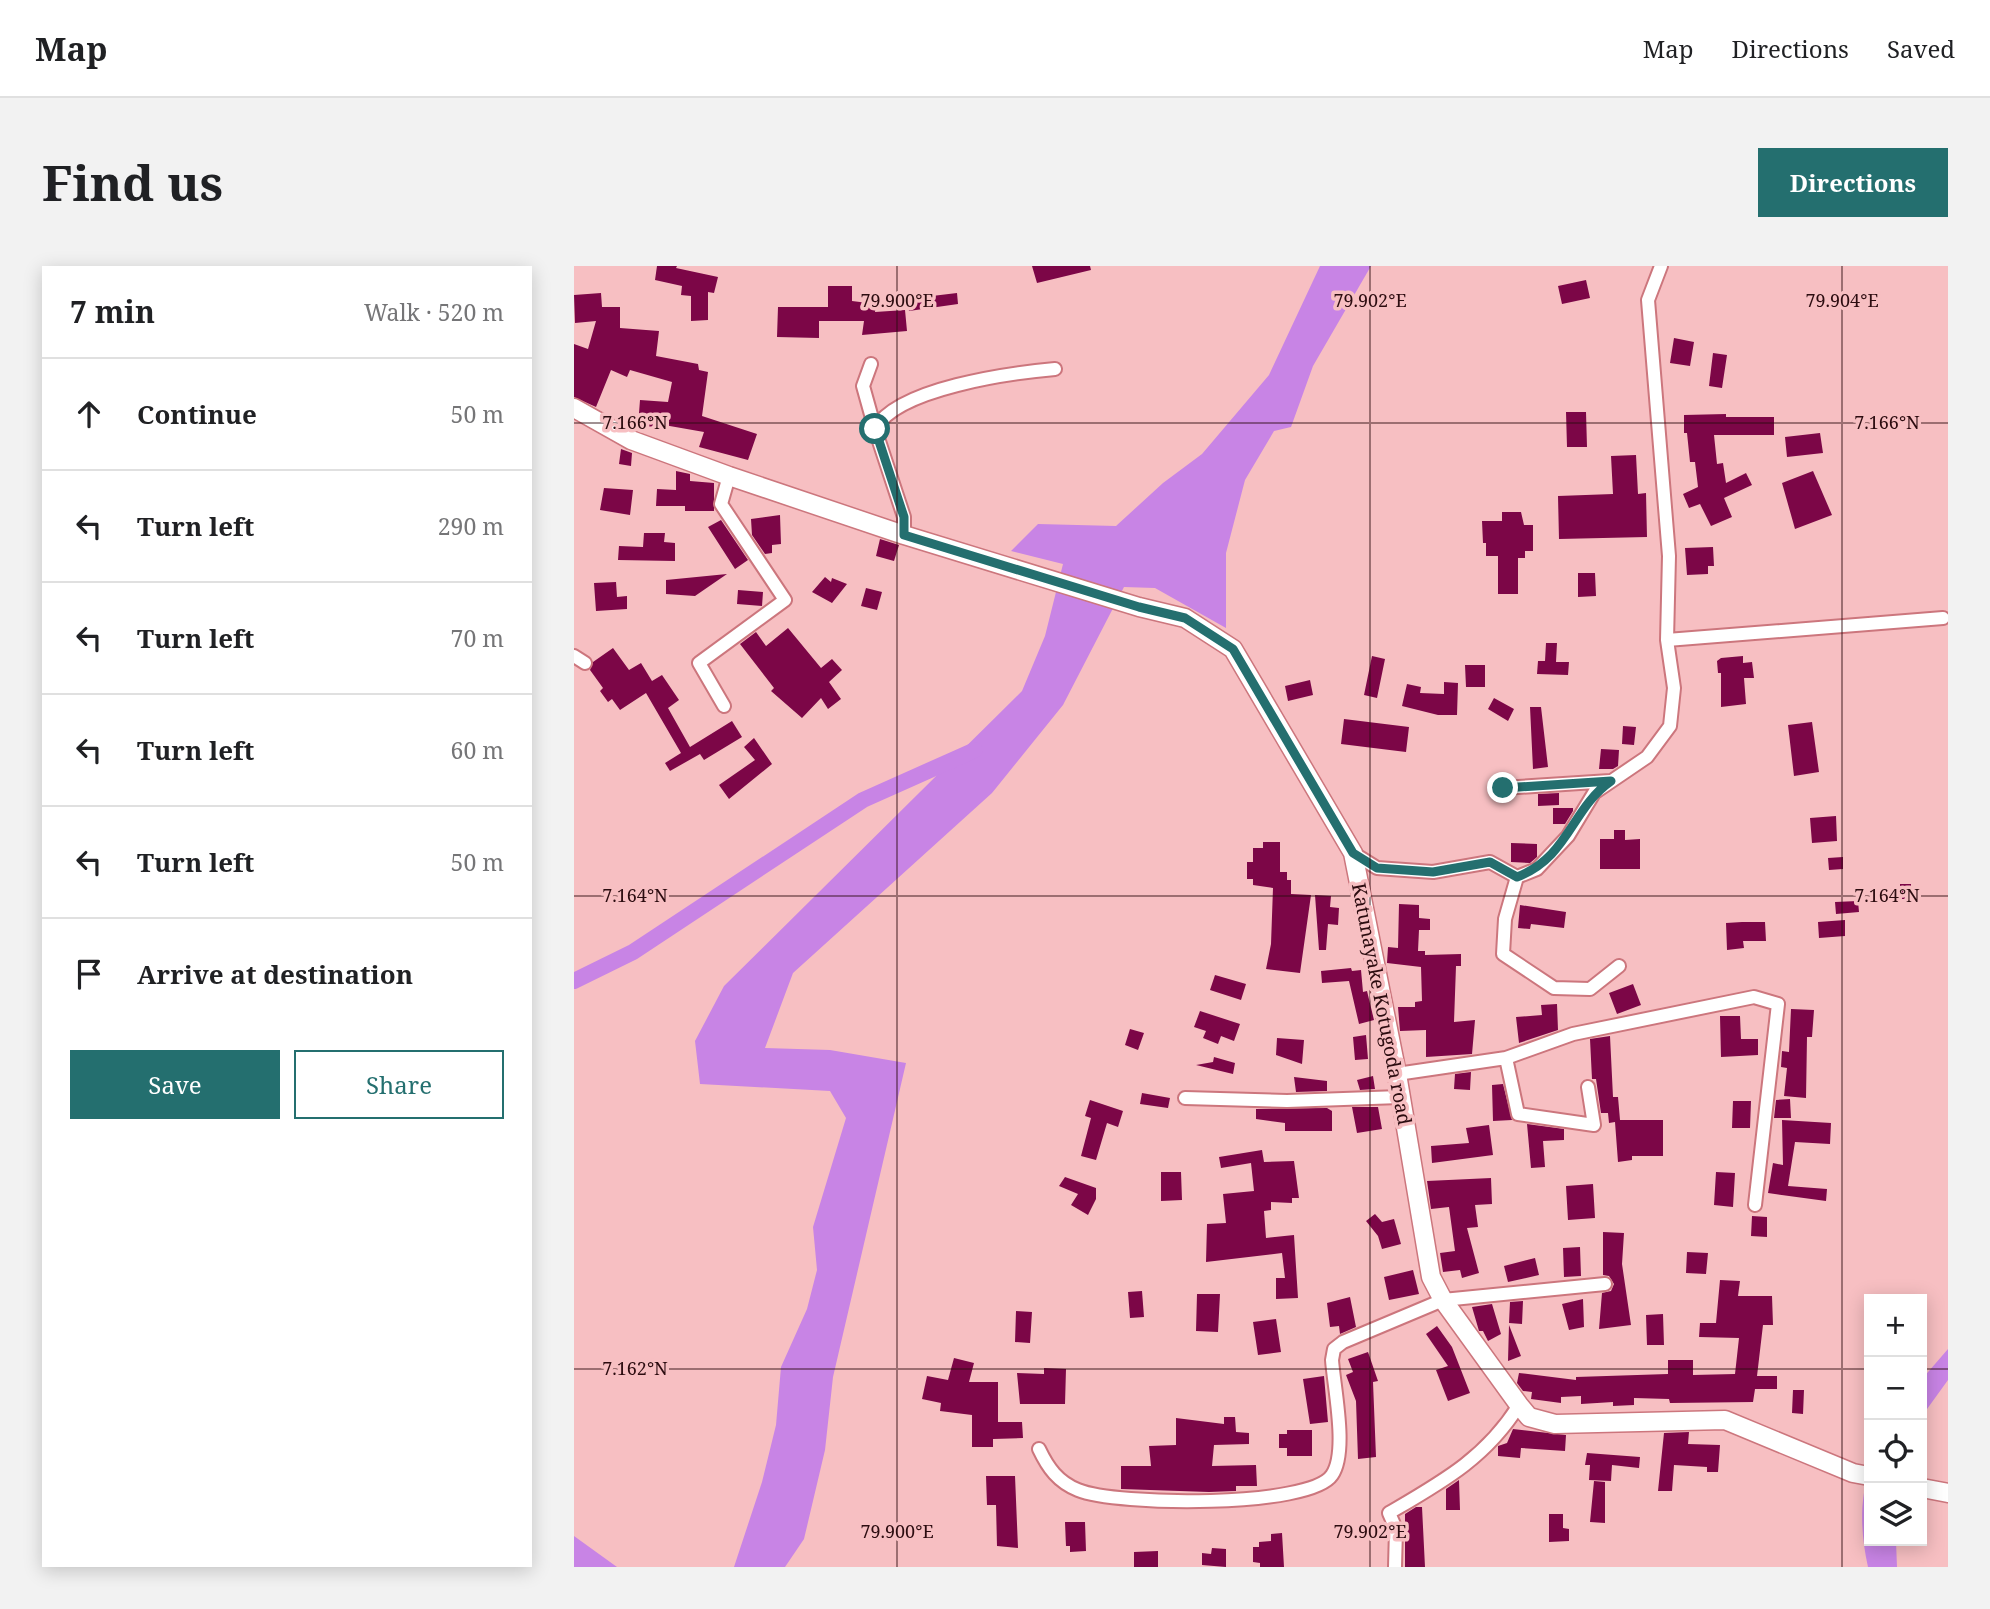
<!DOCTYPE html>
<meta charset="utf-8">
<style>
:root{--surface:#fff;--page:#f2f2f2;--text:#202124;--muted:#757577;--line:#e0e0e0;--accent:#246f6f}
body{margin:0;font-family:"Noto Serif",serif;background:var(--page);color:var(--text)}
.controls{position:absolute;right:21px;bottom:21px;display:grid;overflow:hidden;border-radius:0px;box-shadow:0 4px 18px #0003}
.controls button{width:63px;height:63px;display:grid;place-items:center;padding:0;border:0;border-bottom:2px solid var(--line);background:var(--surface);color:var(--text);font:35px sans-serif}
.stop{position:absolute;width:21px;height:21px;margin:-16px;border:5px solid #246f6f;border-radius:50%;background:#fff}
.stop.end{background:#246f6f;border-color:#fff;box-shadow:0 2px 7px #0008}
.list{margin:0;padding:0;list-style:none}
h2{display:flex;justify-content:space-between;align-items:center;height:91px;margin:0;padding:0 28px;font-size:30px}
h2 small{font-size:23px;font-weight:400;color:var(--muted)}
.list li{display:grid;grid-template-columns:46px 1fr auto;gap:21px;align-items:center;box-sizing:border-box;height:112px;padding:0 28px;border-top:2px solid var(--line)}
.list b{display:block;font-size:26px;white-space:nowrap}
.list em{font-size:23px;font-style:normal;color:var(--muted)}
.actions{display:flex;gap:14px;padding:21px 28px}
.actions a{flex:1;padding:16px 0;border:2px solid var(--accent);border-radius:0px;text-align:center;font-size:24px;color:var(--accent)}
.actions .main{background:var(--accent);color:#fff}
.icon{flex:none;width:38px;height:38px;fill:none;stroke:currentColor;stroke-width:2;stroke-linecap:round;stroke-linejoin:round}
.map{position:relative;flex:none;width:1374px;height:1301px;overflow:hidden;border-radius:0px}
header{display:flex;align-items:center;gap:42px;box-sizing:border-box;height:98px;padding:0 35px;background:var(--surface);border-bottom:2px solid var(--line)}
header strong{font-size:33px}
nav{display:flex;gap:38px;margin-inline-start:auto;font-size:24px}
.intro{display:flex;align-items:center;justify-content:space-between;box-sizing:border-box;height:168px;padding:0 42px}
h1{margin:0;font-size:49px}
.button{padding:18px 32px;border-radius:0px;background:var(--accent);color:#fff;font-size:24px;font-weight:700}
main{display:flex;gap:42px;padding:0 42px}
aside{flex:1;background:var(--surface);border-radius:0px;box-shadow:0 4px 18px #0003}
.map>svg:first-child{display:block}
.water{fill:#c884e5}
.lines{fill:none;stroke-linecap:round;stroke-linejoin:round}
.canal{stroke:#c884e5;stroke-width:16}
.building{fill:#7c0647}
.minor-casing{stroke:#cc767d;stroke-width:16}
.secondary-casing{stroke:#cc767d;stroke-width:21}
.minor{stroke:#fff;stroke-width:12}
.secondary{stroke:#fff;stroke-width:18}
.route{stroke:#246f6f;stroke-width:9}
.ticks{fill:none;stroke:#2c0c10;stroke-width:2;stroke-opacity:0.45}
.labels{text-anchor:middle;stroke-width:7;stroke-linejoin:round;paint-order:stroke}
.street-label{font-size:19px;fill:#2c0c10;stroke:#f7bfc2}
.ticks-label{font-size:18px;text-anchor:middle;fill:#2c0c10;stroke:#f7bfc2;stroke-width:7;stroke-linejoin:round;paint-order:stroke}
</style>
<header>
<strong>Map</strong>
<nav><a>Map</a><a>Directions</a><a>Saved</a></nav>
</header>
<div class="intro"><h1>Find us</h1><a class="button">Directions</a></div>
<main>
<aside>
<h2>7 min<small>Walk · 520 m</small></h2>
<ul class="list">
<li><svg class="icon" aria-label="ahead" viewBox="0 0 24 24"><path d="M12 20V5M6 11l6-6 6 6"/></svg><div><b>Continue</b></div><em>50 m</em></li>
<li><svg class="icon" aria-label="left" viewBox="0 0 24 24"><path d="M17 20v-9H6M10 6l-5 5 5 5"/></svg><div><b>Turn left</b></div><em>290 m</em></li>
<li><svg class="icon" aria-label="left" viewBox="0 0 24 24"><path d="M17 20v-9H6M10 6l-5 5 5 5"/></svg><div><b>Turn left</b></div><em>70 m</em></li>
<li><svg class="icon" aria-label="left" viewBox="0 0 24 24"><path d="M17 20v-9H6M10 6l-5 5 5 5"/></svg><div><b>Turn left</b></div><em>60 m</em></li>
<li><svg class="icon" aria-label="left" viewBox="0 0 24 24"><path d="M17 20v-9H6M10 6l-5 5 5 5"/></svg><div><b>Turn left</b></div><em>50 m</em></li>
<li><svg class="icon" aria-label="arrive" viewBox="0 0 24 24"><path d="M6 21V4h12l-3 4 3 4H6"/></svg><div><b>Arrive at destination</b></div></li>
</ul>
<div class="actions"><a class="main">Save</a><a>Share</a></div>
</aside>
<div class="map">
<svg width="1374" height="1301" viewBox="0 0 1374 1301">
<rect width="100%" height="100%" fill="#f7bfc2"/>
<path class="water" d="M746,0H797L739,100L717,161L700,165L671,214L652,287V362L581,322L550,321L489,439L418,527L219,707L191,782L256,784L332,797L259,1111L251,1184L230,1273L211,1301H160L188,1216L202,1159L207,1101L233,1043L243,1004L239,961L272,852L256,825L126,818L121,775L150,720L448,425L471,370L489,298L437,285L464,258L542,260L589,217L628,188L695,109Z
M1374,1083V1114L1348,1150V1113Z
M1295,1206V1275H1322L1323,1301H1294C1287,1269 1285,1237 1295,1206Z
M0,1270L43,1301H0Z"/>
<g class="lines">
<path class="canal" d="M0,715L59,686L289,534L401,484"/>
</g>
<path class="building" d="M83,0H103L102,2L144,11L140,27L134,26V54L117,55V30L107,29L108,20L81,14Z
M458,0H516L517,4L463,17Z
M1012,14L1016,32L988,38L984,20Z
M254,20H278V35L302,38L301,46L331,44L333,65L288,69L290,55H245V72L203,71L204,41H254Z
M27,27L28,41H46V62L85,65L82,90L124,98L125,104L134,106L128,150L183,168L174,194L125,181L130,166L90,159V161L64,160L66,134L94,136L98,116L56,104L53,111L37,104L22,141L0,131V78L14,83L22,55L1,57L0,29Z
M383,27L384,38L335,45L333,33Z
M1100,72L1120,76L1116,100L1096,97Z
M1139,87L1153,89L1148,122L1135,120Z
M992,146H1012L1013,181H993Z
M1152,148V151H1200V169H1140L1143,198L1149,197L1152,217L1172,207L1178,219L1150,232L1158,251L1137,260L1126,238L1115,242L1109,228L1124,221L1121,196H1116L1113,167H1110V149Z
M1246,167L1249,187L1213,191L1211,171Z
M47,183L58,187L57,200L45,198Z
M1062,189L1064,228L1072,227L1073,271L985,273L984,230L1039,228L1037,190Z
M102,205L116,208V215L140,217V245H111V240H82L83,223L102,224Z
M1239,205L1258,249L1221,263L1208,217Z
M30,222L59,224L56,249L26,244Z
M928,246H947L950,259H959V285H951V292H944V328H924V290H912V277H909L908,255H928Z
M206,249L207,278L198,279V287L191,288L178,269L177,253Z
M147,254L174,294L161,303L134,261Z
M70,267H91L90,276L101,277V295L44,294L45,280L69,281Z
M306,273L325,279L320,295L302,290Z
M1139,281L1140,300H1134V308L1113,309L1111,282Z
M1004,307H1021L1022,330L1004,331Z
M153,308L121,330L92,328V314Z
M251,311L257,316L258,312L273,318L258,337L238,326Z
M42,316L43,331L53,330V343L22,345L20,317Z
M292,322L308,326L303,344L287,340Z
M164,324L189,326L188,340L163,338Z
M214,362L247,402L258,393L268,404L255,416L267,433L254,443L247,432L228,452L197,425L200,422L166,378L182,366L192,380Z
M972,377H983L982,396H995L994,409L963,408L964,395H971Z
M39,382L55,404L67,397L78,415L88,409L105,434L94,442L116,481L158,455L168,471L130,494L126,488L96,505L91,497L107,487L72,427L46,444L38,433L34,436L26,425L29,422L16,404L19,396Z
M798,390L811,393L803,432L790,429Z
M1169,390V397L1178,396L1180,412H1170L1172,438L1147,441V407H1144L1143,395L1147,392Z
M891,399H911V421H892Z
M736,414L739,429L714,435L711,420Z
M870,416L884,417L883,449H864L828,440L833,418L847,421L846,427L870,428Z
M920,432L940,443L934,455L914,443Z
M956,441H967L974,501L959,503Z
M770,453L835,461L832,486L767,478Z
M1238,456L1245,506L1220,510L1214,459Z
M1049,460L1062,461L1060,479L1048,478Z
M180,472L198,498L155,533L145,519L181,494L170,481Z
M1027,483L1045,484L1044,500L1039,503H1025Z
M985,527V539L964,540V528Z
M979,542H999V545L991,558H979Z
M1262,550L1263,575L1238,577L1236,552Z
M1040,564H1051V574L1066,573V603H1026V573H1040Z
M689,576H706V606H713V614H717V628L737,629L726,707L692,703L697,678L699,622L679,619V613H673V596H679V582H689Z
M937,577L963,578V591L956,597L937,596Z
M1269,591V603L1255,604L1254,592Z
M1326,618H1337V633H1326Z
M741,629L757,630L756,641L765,642L764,659L754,658L752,684H745Z
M1284,635L1285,646L1262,648L1261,636Z
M825,638L845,639V652L856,653V664H845L844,685H851V689L887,688V700H882L880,756L901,754L898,788L852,791V764L826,765L824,741H841V736L848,735L847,701L813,697L814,681L824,682Z
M946,639L992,646L990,662L957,658L956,663L944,662Z
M1271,654V670L1245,672L1244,656Z
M1168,656H1191L1192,675H1169L1170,682L1153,684L1152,657Z
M777,702L778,705L787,704L789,726L793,725L800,754L785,758L775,715L748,717L747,705Z
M641,709L672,718L667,734L636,724Z
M1059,718L1067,739L1043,748L1035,727Z
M983,738L984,764L945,777L942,751L968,749L967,739Z
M1217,743L1240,744L1238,771H1233L1232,832L1210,830L1213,802L1207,801L1208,785L1215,786Z
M626,745L666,758L660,775L647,770L644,778L629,772L632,765L620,761Z
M1146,750H1166L1167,773H1184V789L1147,791Z
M556,763L570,767L564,784L551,779Z
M792,769L794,793L781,794L779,771Z
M1036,770L1039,831H1044L1046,854H1089V890H1058V894L1044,896L1041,856L1035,857L1034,847H1027L1022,813H1018L1016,773Z
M703,772L730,774L728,798L702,789Z
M640,791L661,797L659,808L622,799L639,796Z
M897,806L896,824L880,823L881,808Z
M799,810L801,823L786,824L783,814Z
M720,811L753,815V825L722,826Z
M929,818L938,854L919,855L918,819Z
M568,827L596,832L594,842L566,838Z
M1216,833L1217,852H1200L1202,834Z
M516,834L549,845L544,861L533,857L522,894L507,890L517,852L511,850Z
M1159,835H1177L1176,862H1158Z
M778,841H804L808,863L783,867Z
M753,842L758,845V865H711V857L682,853V843Z
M1208,854L1257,857L1256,878L1221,876L1214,920L1253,923L1252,935L1194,927L1199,897L1209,899Z
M953,858L990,863V874L969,875L971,901L957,902Z
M915,859L919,889L858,897L857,880L895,877L892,862Z
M688,884L690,896L720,895L725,932H718V937L697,936V944L690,945L692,972L720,969L724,1032L702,1033V1012H711L708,987L632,996L633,958L652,957L649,928L680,925L677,897L647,902L645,891Z
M587,906H607L608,934L587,935Z
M1142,906L1161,907L1159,941L1140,939Z
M491,911L522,922V933L514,949L497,939L504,928L485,920Z
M917,912L918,938L901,939L904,961L893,962L905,1007L888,1012L886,1004L869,1006L866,987L881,985L875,941L857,943L853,915Z
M1019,918L1021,952L994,954L992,920Z
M801,948L808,956L820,953L827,978L808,983L804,970L792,955Z
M1178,950L1193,951V971L1177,970Z
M1029,966L1050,967L1048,998L1057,1059L1025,1063L1028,1027L1037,1025L1040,1018L1035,1010L1029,1009Z
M1006,981L1007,1010L990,1011L989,982Z
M1113,986L1134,987L1132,1008L1112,1007Z
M961,992L965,1009L934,1016L930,1000Z
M839,1004L845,1028L815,1034L810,1011Z
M1146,1014L1166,1015L1164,1030H1198L1199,1059H1189L1183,1110H1203V1123H1181L1179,1136L1096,1137L1095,1133L1060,1132V1139L1039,1140V1136L1007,1138V1130L987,1131V1137L957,1133L958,1126L949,1125L943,1117L945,1107L1002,1114V1111L1094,1108V1094H1119V1109L1161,1108L1165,1072L1125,1071L1126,1057H1142Z
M568,1025L570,1051L556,1052L554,1026Z
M623,1028H646L644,1066L622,1065Z
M776,1031L782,1061L766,1068L765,1060L756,1061L753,1037Z
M1009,1033L1010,1061L995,1064L988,1038Z
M949,1035L948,1058L935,1057L936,1036Z
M918,1038L927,1068L914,1075L909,1065H905L898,1041Z
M442,1045L458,1046L456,1077L441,1076Z
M1089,1048L1090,1079H1073L1072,1049Z
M702,1053L707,1086L684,1089L679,1056Z
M935,1059L947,1090L934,1095Z
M863,1060L878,1081L896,1127L874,1135L862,1104L874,1100L852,1068Z
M794,1086L804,1115L799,1116L802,1191L784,1193L782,1135L772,1109L779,1106L774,1093Z
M380,1092L400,1097L395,1116H424V1156H448L449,1172L419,1173V1181H398V1149L366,1145L367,1137L348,1133L353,1110L374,1114Z
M470,1102L492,1103L491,1138H446L443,1107L470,1108Z
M750,1110L754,1156L736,1158L729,1113Z
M1219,1124H1230L1229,1148L1218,1147Z
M650,1151H661L662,1166L675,1167V1178L640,1179L638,1200L682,1199L683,1220H662V1225L635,1226L547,1223V1200H577L575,1180L602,1179V1152L650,1158Z
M939,1163L992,1169L991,1185L947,1182L946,1192L924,1190V1180L933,1177Z
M713,1164H738V1190H713V1182H705V1168H713Z
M1115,1166L1114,1178L1146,1179L1144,1206H1133V1201L1100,1199L1098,1225H1084L1090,1167Z
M1013,1187L1066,1191L1065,1202L1038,1199L1037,1215L1015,1214L1016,1199H1011Z
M412,1210H441L444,1282L423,1280L422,1239H413Z
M885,1214L886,1244H872V1223Z
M1020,1215L1031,1216V1257L1016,1256Z
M842,1241H848L851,1301H831V1248Z
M975,1248H989V1262L995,1263V1275L975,1276Z
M491,1256H511L512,1285L496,1286V1280H492Z
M708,1267L710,1301H686V1297L679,1296V1281H685V1276L697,1275V1268Z
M638,1282L652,1283V1301L628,1299V1287L637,1288Z
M584,1285V1301H560V1286Z"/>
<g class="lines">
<g class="minor-casing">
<path id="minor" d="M297,98L289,120L301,163
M330,269V251L301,163C323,122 437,107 481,103
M1093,374L1369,352
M0,390L11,397
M150,440L125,397L211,334L147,238L155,210
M929,522L1036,515
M779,587L803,602L859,606L916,596L943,611L963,603L994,570L1020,527L1073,491L1096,460L1100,422L1093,374L1095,290L1074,34L1087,0
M943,611L931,653L929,688L980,722L1016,723L1045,700
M932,792L999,768L1180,731L1204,738L1181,939
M823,808L932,792L944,848L1020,859L1014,821
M611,832L713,835L826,831
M465,1183C474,1202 484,1216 504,1224C542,1240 736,1242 758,1209C774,1186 760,1122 758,1094L760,1083L769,1076L869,1034L1031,1018
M821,1301L822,1263L815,1247C868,1216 912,1192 945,1139"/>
</g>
<g class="secondary-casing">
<path id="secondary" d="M0,142L57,174L155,210L330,269L565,341L611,352L659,383L779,587L823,808L857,1011L869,1034L945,1139L955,1151L981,1158L1151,1154L1279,1207L1295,1210
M1348,1222L1374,1227"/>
</g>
<use href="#minor" class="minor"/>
<use href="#secondary" class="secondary"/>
</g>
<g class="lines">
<path class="route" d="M301,163L330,251V269L565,341L611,352L659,383L779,587L803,602L859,606L916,596L943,611C995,591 997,543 1037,515L929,522"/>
</g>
<path class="ticks" d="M323,0V1301M796,0V1301M1268,0V1301M0,157H1374M0,630H1374M0,1103H1295M1348,1103H1374"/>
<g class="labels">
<g class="street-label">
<text transform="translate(808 738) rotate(79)" y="7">Katunayake Kotugoda road</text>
</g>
</g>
<g class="ticks-label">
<text x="323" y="41">79.900°E</text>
<text x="796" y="41">79.902°E</text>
<text x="1268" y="41">79.904°E</text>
<text x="61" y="163">7.166°N</text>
<text x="1313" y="163">7.166°N</text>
<text x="61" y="636">7.164°N</text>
<text x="1313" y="636">7.164°N</text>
<text x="61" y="1109">7.162°N</text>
<text x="323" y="1272">79.900°E</text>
<text x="796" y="1272">79.902°E</text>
</g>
</svg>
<div class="controls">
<button>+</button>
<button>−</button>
<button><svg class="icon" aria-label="locate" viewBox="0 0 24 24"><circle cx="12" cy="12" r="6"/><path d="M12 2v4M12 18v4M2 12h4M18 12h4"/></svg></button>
<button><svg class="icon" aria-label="layers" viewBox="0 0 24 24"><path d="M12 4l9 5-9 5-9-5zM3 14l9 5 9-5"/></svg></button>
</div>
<div class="stop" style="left:301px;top:163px"></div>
<div class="stop end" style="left:929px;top:522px"></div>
</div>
</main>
